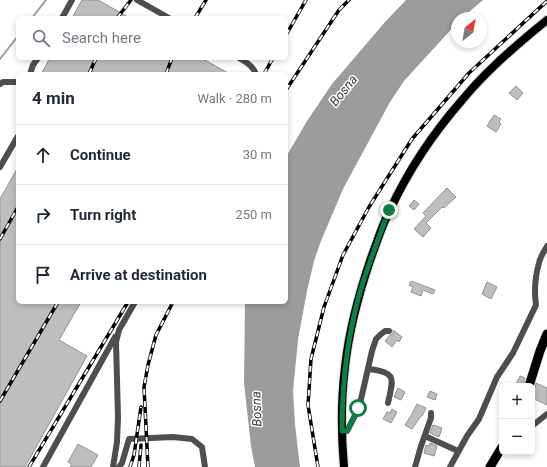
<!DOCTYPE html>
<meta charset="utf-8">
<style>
:root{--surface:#fff;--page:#f2f2f3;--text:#1f2937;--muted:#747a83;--line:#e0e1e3}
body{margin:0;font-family:Roboto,sans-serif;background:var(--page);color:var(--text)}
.controls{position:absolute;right:12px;bottom:12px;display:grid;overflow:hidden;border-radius:6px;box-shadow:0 2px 6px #0003}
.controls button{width:36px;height:36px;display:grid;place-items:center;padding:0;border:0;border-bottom:1px solid var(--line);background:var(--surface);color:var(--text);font:20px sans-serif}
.compass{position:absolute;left:451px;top:12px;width:36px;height:36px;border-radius:50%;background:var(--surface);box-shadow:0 2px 6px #0003;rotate:31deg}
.stop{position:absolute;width:12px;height:12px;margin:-9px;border:3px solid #0b8043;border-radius:50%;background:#fff}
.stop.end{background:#0b8043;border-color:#fff;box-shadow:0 1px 4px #0008}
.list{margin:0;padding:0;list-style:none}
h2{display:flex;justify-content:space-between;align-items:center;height:52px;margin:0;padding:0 16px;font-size:17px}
h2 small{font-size:13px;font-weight:400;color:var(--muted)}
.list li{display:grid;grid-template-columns:26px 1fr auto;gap:12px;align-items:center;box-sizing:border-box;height:60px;padding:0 16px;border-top:1px solid var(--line)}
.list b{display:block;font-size:15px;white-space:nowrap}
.list em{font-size:13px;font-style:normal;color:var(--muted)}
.icon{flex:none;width:22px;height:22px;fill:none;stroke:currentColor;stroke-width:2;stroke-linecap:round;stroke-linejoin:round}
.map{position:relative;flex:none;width:547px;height:467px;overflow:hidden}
.search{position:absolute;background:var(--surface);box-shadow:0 2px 6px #0003;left:16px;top:16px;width:272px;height:44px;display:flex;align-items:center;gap:10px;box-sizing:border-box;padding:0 14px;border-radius:6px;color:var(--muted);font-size:15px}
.panel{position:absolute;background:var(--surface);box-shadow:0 2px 6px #0003;left:16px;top:72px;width:272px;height:232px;border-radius:6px}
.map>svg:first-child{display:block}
.water{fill:#9c9c9c}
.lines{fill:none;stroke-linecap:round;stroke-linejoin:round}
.stream{stroke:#9c9c9c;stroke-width:2}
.building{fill:#bebebe;stroke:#929292}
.major-casing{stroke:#dbdbdb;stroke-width:10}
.highway-casing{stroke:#dbdbdb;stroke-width:10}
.minor{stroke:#4e4e4e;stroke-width:6}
.major{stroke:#000;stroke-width:8}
.highway{stroke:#000;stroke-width:9}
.rail-casing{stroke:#000;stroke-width:3.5}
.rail{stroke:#fff;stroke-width:2;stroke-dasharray:6;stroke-linecap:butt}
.route{stroke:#0b8043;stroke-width:5}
.labels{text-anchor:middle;stroke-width:3;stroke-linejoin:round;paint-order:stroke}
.water-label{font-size:13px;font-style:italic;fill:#3d3d3d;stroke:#fff}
</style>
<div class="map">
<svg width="547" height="467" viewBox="0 0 547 467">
<rect width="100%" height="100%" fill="#fff"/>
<path class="water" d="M406,0H483L462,18H457V23L404,81L390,102L343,189L321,241L314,261L307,291L298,340L293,391L295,424L300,467H255L251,446L244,383L245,302H286V157L307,121L332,84L385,22Z"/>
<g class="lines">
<path class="stream" d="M32,18L46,0
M0,59L18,36"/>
</g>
<path class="building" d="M82,0H98L130,18H72Z
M50,58H201L230,74H41Z
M516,86L523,93L517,100L509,93Z
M494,115L501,119L499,122L501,124L496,132L487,126Z
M18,167V302H81L59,340L87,356L25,467H0V199Z
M447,188L456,197L444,208L442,207L426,223L431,228L423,237L414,229L426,216L423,213Z
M414,200L419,204L414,210L409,206Z
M411,281L435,290L433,294L423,290L421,296L411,292L413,287L409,285Z
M487,282L497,287L491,299L482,294Z
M393,330L402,337L399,342L397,340L392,347L385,341L390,335L393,334Z
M520,376L525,378L523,386H515Z
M536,383L547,388V405L532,398V391L535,388Z
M398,388L405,392L401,400L394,397Z
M430,391L437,394L435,400L427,397Z
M417,404L426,408L422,416H421L412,429L405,425L412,414Z
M392,409L397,412L391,423L383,419L387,412L390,413Z
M433,425L442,428L439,437L430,433Z
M430,443L437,446L434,456L424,453L426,445L429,446Z
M78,444L98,455L91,467H70L72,464L68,462Z"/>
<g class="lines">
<g class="major-casing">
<path id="major" d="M344,467C341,434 341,400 345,367C349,330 359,293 371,258C377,242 382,225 390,210C408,171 435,131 463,99C488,69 517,44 547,20"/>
</g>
<g class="highway-casing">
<path id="highway" d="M529,386L540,351L547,334
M490,467L502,447"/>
</g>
<path class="minor" d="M137,0L169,18
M62,18L72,0
M239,58C246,62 253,66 256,74
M30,74L33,65L38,58
M0,84L3,82H18
M0,167L18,136
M368,369C398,372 393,379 388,403
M532,426L547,414
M342,431H347L359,408L372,351L376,339L380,335L385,331H389
M425,436L458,451
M43,467L115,337
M113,467L117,442L118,417L116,342L119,330L135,302
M119,467L122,463L129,439L173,437L192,439L202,447L205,467
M415,467L421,446L431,418V413
M450,467L467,436L479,419L497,377L513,353L536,305C534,291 535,277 539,263C540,257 544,252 547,246"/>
<use href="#major" class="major"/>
<use href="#highway" class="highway"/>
<g class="rail-casing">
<path id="rail" d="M117,18L131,0
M195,18L206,0
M286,35L306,0
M89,74L96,58
M166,74L172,58
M264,74L273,58
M286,90L339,10L349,0
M0,239L18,207
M0,401L58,302
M29,467L128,302
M130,467L134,455L141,407
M139,467L141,445
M148,467L144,387L148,365L156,335L173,302
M318,467L308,405L311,359L324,307L343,255L369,207L412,139L469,73L547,1"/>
</g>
<use href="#rail" class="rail"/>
</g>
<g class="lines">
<path class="route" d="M358,408L347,431H342C342,381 348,330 363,282C371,258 380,234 389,210"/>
</g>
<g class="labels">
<g class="water-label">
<text transform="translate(343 90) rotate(-51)" y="5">Bosna</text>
<text transform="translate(256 409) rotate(-92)" y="5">Bosna</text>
</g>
</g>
</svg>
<div class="controls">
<button>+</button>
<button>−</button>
</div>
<svg class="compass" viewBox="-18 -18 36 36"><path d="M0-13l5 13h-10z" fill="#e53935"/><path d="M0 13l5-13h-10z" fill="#747a83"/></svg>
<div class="stop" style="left:358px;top:408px"></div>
<div class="stop end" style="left:389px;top:210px"></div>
<div class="search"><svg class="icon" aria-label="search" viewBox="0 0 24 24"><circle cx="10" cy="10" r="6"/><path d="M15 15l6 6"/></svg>Search here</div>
<section class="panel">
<h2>4 min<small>Walk · 280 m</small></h2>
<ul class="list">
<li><svg class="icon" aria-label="ahead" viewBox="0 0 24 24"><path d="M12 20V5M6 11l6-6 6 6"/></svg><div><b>Continue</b></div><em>30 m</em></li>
<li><svg class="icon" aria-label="right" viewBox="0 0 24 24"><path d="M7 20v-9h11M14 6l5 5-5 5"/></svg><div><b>Turn right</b></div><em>250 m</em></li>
<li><svg class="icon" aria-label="arrive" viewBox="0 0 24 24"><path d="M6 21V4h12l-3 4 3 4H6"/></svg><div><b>Arrive at destination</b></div></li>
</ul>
</section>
</div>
